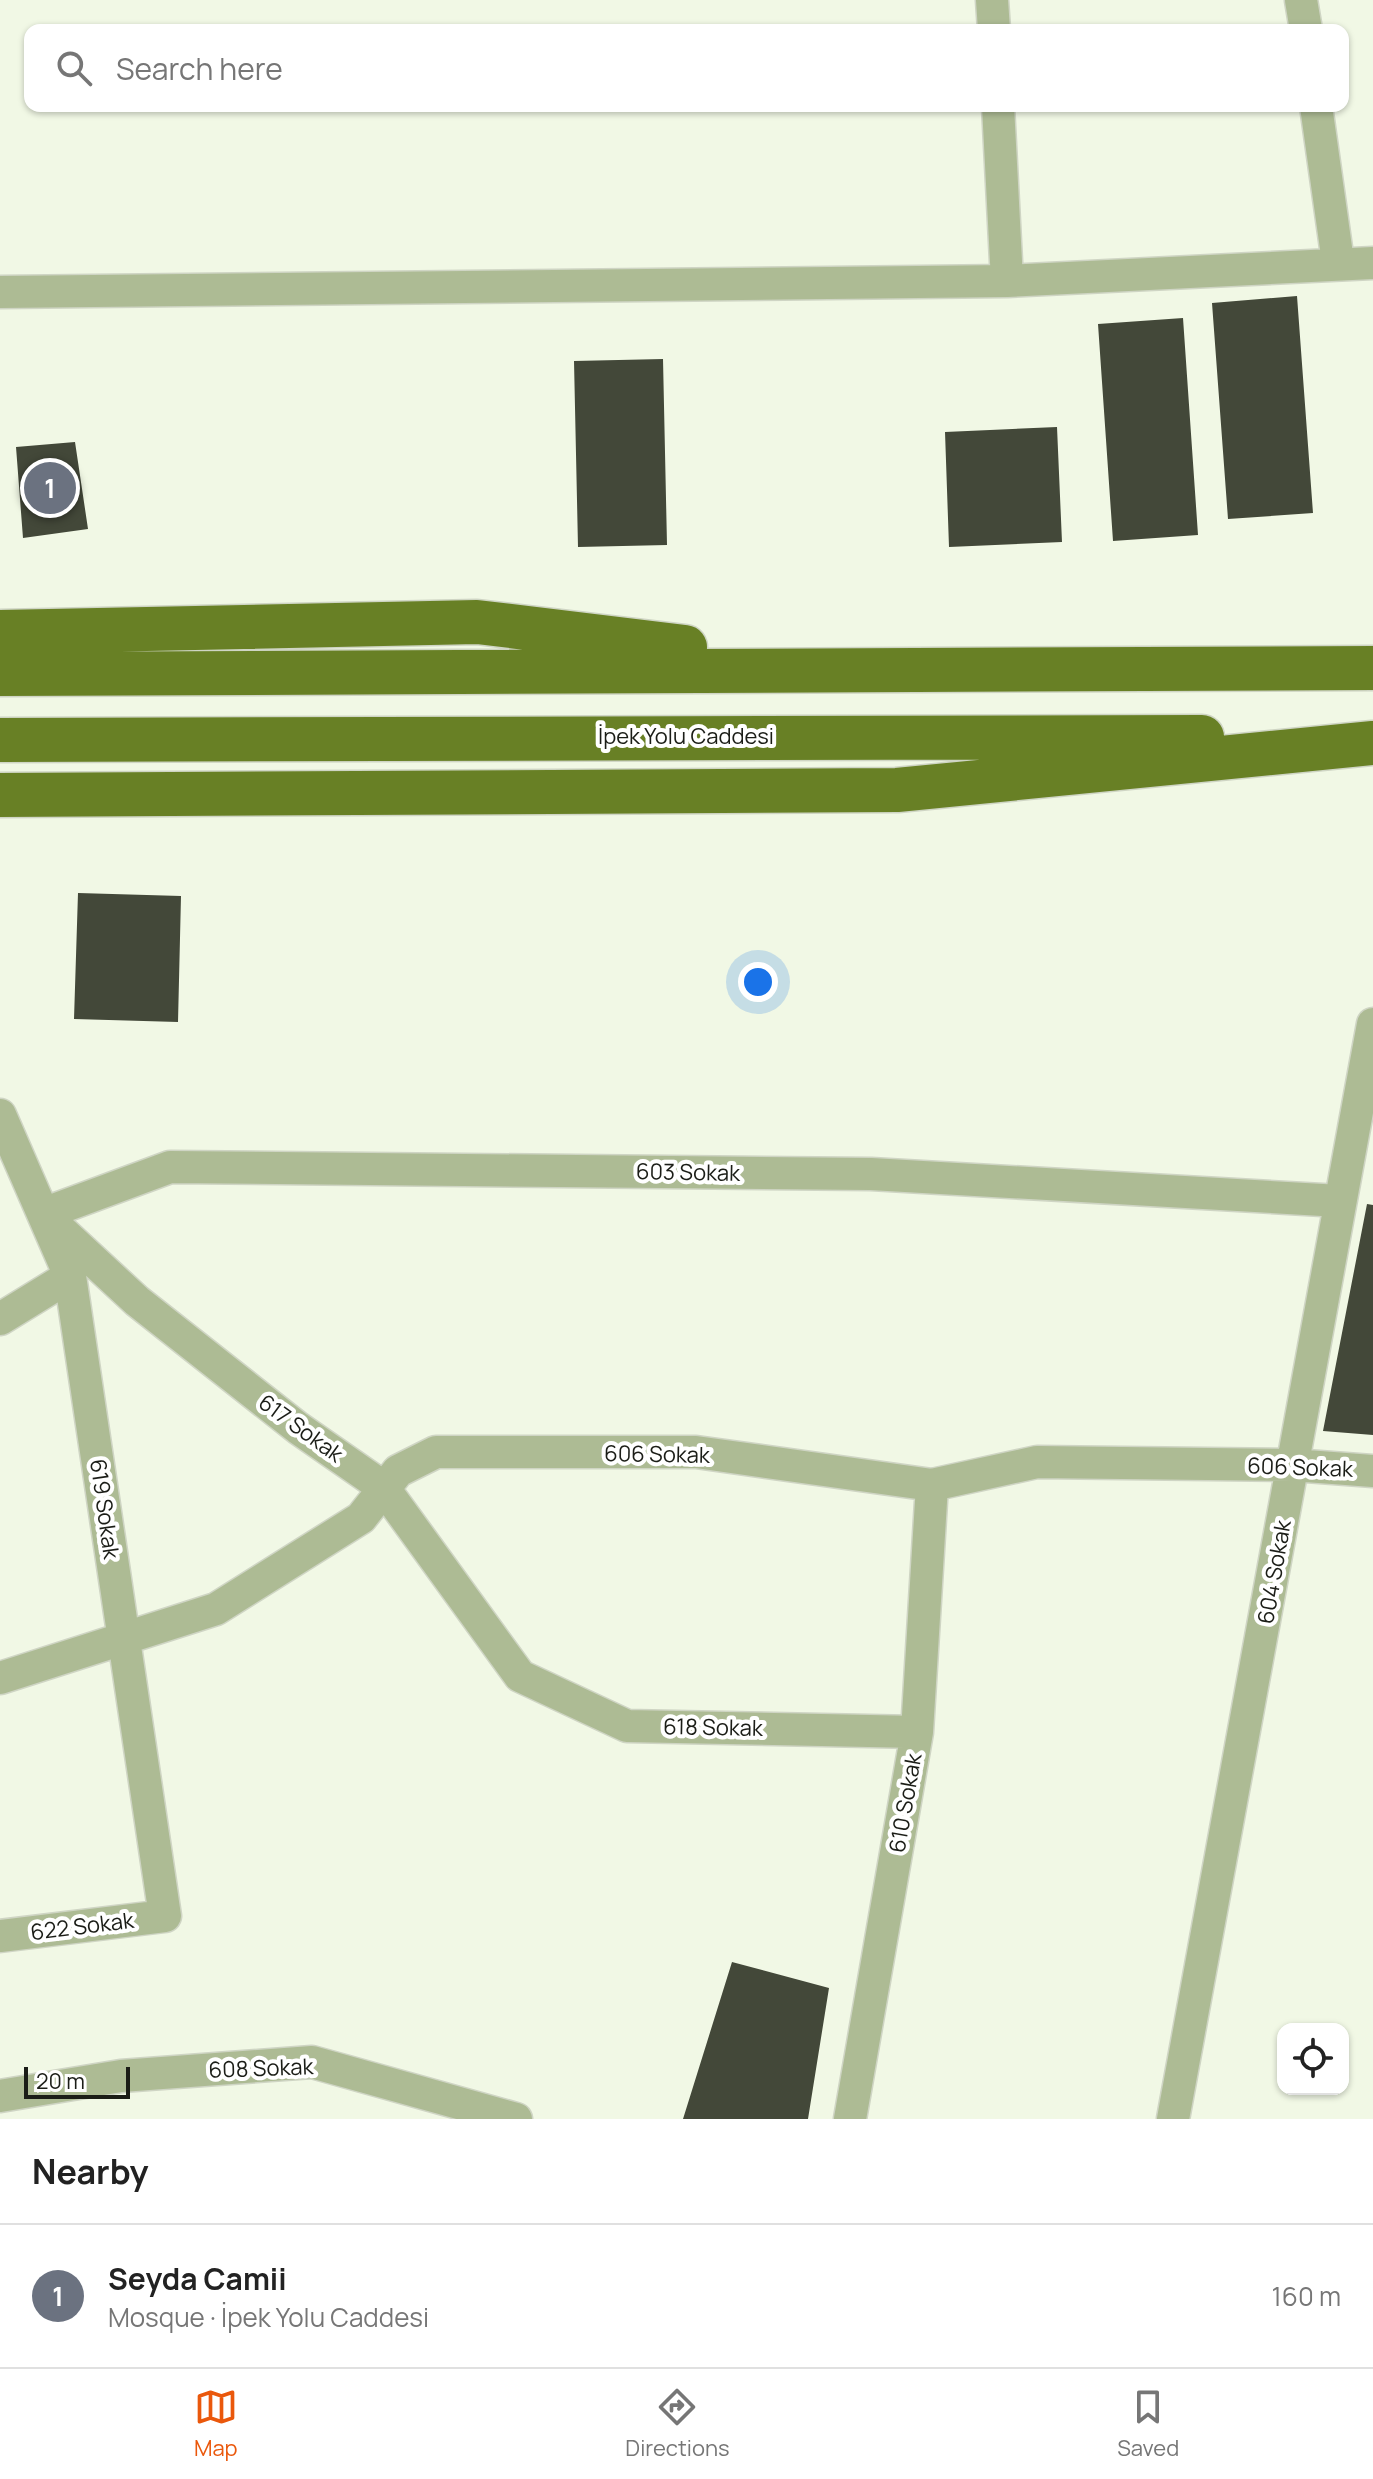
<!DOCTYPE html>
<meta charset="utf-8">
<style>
:root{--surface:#fff;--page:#f6f6f6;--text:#222;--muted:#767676;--line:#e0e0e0;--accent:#ea580c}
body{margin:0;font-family:Manrope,sans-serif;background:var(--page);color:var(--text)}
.controls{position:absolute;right:24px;bottom:24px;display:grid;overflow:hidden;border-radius:16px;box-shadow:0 2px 6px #0004}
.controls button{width:72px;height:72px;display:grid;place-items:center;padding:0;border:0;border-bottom:2px solid var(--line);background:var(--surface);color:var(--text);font:40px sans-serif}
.scale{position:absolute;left:24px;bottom:20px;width:106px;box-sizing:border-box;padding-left:8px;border:4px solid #1b1d17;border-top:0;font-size:22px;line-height:28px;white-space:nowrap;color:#1b1d17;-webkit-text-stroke:6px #fff;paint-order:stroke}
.you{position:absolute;left:758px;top:982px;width:28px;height:28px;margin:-20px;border:6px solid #fff;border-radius:50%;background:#1a73e8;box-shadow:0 0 0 12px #1a73e833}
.badge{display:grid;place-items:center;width:52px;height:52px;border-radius:50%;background:var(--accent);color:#fff;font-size:26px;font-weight:700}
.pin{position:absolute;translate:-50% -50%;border:4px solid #fff;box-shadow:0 2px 8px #0006}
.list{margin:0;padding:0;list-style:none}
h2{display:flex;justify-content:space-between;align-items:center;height:104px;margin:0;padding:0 32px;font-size:34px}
h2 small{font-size:26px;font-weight:400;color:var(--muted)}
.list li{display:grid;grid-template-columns:52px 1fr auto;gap:24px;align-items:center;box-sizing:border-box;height:144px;padding:0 32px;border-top:2px solid var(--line)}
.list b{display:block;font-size:30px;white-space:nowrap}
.list p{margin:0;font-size:26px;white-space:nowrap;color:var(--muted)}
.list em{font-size:26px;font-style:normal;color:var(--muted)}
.icon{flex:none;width:44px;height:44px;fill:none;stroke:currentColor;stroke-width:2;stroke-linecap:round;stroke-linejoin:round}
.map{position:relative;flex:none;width:1373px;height:2119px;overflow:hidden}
.search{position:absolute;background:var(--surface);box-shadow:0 2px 6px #0004;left:24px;right:24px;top:24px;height:88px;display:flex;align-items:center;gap:20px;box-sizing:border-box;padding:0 28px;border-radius:16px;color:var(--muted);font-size:30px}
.sheet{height:248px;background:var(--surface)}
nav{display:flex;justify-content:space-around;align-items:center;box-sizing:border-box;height:112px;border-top:2px solid var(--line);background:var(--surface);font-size:22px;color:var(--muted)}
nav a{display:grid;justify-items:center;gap:4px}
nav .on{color:var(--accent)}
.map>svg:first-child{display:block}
.building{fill:#434839}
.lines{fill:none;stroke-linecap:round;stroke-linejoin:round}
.minor-casing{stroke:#cfd5c4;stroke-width:35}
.trunk-casing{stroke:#cfd5c4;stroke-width:47}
.minor{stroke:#adbb94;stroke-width:32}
.trunk{stroke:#688025;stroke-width:44}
.labels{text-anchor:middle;stroke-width:8;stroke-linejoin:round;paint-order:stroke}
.street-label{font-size:22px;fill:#1b1d17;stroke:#fff}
</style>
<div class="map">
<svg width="1373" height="2119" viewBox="0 0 1373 2119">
<rect width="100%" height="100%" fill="#f1f8e5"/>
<path class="building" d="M1297,296L1313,513L1228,519L1212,303Z
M1183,318L1198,535L1113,541L1098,324Z
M663,359L667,545L578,547L574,361Z
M1057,427L1062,542L949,547L945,432Z
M75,442L88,529L23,538L16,447Z
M78,893L181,896L178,1022L74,1019Z
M1367,1204L1373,1205V1435L1323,1431Z
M732,1962L829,1988L808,2119H683Z"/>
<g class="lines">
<g class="minor-casing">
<path id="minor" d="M992,0L994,30
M1301,0L1306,30
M998,106L1007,281
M1316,106L1338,262
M0,292L1007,281L1373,263
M0,1115L70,1276L165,1916L0,1936
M43,1214L170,1167L871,1174L1340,1201
M43,1214L137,1301L298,1428L383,1487L520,1676L627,1726L917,1732
M0,1319L70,1276
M0,1678L216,1609L361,1518L398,1471L436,1452H696L932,1485L1037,1462L1293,1465L1373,1471
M0,2096L121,2076L312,2062L516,2119
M850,2119L917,1732L932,1485
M1173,2119L1373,1024"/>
</g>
<g class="trunk-casing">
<path id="trunk" d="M0,632L477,622L685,647
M0,674L1373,668
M0,740L1202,737
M0,795L897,790L1373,743"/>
</g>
<use href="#minor" class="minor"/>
<use href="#trunk" class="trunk"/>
</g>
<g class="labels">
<g class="street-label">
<text x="686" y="744">İpek Yolu Caddesi</text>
<text transform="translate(688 1172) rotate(1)" y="8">603 Sokak</text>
<text transform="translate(301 1428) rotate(36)" y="8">617 Sokak</text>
<text transform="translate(657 1454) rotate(1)" y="8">606 Sokak</text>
<text transform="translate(1300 1467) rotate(2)" y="8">606 Sokak</text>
<text transform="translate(105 1509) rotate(82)" y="8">619 Sokak</text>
<text transform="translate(1274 1572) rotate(-80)" y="8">604 Sokak</text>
<text transform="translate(713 1727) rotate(1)" y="8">618 Sokak</text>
<text transform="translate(905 1803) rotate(-80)" y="8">610 Sokak</text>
<text transform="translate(82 1926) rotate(-7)" y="8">622 Sokak</text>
<text transform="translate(261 2068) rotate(-2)" y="8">608 Sokak</text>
</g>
</g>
</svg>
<div class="controls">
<button><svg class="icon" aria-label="locate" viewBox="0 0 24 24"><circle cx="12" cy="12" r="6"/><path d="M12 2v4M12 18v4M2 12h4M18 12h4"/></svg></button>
</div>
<div class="scale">20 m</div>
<div class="you"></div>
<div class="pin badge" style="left:50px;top:488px;background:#6b7280">1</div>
<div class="search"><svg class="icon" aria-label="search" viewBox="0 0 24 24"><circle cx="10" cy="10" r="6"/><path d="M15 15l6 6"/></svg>Search here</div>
</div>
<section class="sheet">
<h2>Nearby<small></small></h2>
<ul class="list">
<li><span class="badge" style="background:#6b7280">1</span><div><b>Seyda Camii</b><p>Mosque · İpek Yolu Caddesi</p></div><em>160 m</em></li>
</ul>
</section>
<nav>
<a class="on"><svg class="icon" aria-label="map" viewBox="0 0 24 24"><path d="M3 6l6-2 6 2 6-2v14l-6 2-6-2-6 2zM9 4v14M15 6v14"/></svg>Map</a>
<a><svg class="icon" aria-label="directions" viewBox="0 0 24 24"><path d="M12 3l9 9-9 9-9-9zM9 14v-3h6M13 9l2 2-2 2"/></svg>Directions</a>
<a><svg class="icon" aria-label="saved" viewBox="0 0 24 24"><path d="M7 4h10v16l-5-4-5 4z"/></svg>Saved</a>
</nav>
